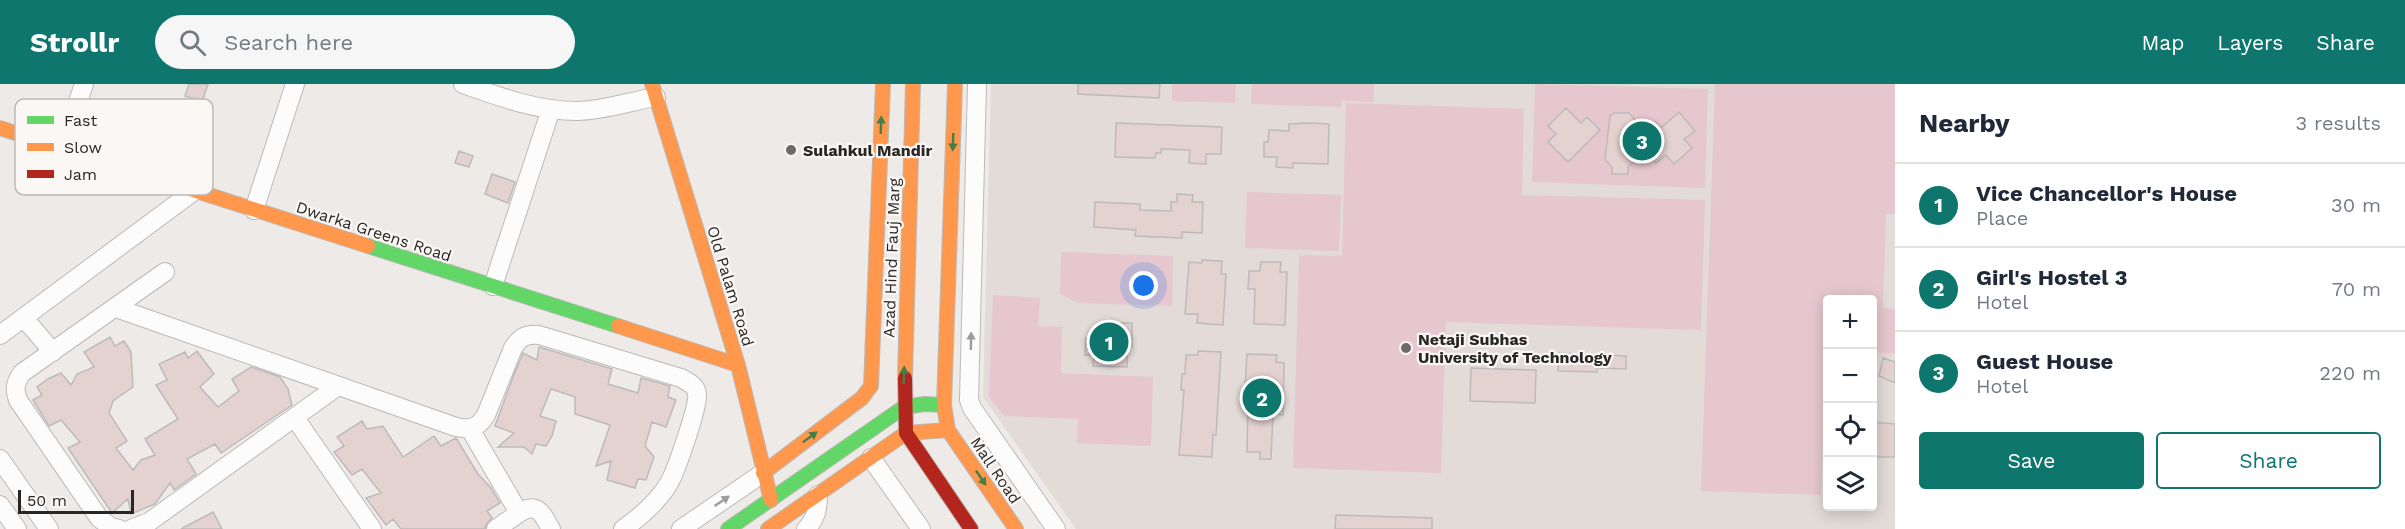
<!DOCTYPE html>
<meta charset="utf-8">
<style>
:root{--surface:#fff;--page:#f6f6f7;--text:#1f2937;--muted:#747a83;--line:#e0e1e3;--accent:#0f766e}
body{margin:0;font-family:"Work Sans",sans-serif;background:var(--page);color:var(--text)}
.controls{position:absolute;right:18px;bottom:18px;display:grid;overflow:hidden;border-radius:6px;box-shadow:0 3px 15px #0003}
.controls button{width:54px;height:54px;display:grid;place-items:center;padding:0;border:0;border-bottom:2px solid var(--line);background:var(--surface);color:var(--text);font:30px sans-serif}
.scale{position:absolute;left:18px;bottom:15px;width:116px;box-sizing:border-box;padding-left:6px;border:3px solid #282726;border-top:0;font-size:16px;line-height:21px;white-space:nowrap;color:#282726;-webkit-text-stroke:4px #fbf7f4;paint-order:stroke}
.you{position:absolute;left:1144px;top:202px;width:21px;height:21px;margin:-15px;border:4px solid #fff;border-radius:50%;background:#1a73e8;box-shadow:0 0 0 9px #1a73e833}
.badge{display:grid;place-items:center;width:39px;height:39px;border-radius:50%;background:var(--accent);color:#fff;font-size:20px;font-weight:700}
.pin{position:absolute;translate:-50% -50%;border:3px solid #fff;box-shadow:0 2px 6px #0006}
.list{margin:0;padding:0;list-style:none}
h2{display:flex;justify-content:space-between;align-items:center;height:78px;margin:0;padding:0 24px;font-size:26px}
h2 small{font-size:20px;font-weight:400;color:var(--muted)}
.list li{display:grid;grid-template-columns:39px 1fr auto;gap:18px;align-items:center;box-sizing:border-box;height:84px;padding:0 24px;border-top:2px solid var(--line)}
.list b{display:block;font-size:22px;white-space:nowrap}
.list p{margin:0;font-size:20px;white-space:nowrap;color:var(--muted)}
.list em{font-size:20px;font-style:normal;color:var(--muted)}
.actions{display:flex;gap:12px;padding:18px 24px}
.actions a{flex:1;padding:14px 0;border:2px solid var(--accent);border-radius:6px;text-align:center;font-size:21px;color:var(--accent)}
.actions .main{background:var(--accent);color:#fff}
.icon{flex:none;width:33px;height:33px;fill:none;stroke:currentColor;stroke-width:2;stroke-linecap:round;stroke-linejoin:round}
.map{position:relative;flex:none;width:1895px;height:445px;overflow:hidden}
header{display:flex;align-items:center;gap:36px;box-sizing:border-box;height:84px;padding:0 30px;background:var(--accent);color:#fff}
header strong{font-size:28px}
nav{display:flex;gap:33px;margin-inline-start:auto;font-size:21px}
.search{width:420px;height:54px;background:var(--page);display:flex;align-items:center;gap:15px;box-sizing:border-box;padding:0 21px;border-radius:33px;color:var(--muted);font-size:22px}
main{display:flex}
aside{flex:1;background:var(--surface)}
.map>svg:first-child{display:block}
.built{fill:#e2dbd7;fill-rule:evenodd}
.green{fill:#e6c7cf}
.building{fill:#e3d2cf;stroke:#bdbbba;stroke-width:1.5}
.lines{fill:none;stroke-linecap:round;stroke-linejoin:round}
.street-casing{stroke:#bcbab8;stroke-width:20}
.fast-casing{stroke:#bcbab8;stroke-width:16}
.slow-casing{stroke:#bcbab8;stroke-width:16}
.jam-casing{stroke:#bcbab8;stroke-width:16}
.street{stroke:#fcfcfc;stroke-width:18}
.fast{stroke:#63d668;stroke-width:14}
.slow{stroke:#ff974d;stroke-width:14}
.jam{stroke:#b3261e;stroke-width:14}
.oneway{fill:#467e47}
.oneway2{fill:#9d9c9c}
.poi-dot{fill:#6d6b6a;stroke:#fbf7f4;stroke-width:2}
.labels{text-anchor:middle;stroke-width:4.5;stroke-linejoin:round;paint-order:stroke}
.poi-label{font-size:16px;font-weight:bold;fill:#282726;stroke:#fbf7f4;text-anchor:start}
.street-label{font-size:16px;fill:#282726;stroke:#fbf7f4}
.key{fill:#fbf7f4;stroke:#bcb9b6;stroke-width:1.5}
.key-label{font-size:16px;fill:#282726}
</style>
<header>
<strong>Strollr</strong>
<div class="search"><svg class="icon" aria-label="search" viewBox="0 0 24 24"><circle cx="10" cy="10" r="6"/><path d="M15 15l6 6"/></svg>Search here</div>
<nav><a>Map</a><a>Layers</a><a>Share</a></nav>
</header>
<main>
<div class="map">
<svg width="1895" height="445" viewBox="0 0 1895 445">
<rect width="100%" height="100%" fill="#edeae8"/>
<path class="built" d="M991,0H1895V445H1076L983,313ZM1828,216H1872V422H1828Z"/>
<path class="green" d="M1172,0H1236L1235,19L1172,17Z
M1252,0H1374V18L1341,17V23L1251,20Z
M1535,0L1708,5L1705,104L1532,98Z
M1715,0H1895V130H1886L1883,224L1895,225V269H1873L1872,216H1828V267H1826L1821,411L1701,407Z
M1346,19L1524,25L1522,111L1705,116L1701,246L1446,238L1441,389L1293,384L1299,171L1342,172Z
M1247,108L1341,111L1339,167L1245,164Z
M1061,168L1173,172L1172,222L1079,219L1060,210Z
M993,211L1040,214L1038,242L1062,243L1061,289L1153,293L1151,362L1077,359L1078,335L1004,332L989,313Z"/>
<path class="building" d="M189,0H208L202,18L185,12Z
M1078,0H1160L1159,14L1078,10Z
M1566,24L1581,39L1587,33L1600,46L1568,78L1548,58L1556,50L1548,42Z
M1679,28L1695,47L1684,55L1692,64L1674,80L1666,71L1656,79L1645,67L1628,83V90H1612V84L1605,75L1610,32L1614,29H1629L1644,47L1655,37L1661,44Z
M1116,39L1222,43L1221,70H1206V80L1189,79L1190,66L1161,65V69H1156L1155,74L1115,73Z
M1310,39L1329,40L1328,80L1293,79V84L1276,83L1277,73H1264V58H1268L1269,46L1289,47V40Z
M459,67L473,72L469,83L455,79Z
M492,90L515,98L508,119L485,110Z
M1177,110L1193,111L1192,118H1203L1202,149L1182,148V154L1135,152L1136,146L1094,143L1095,118L1140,120V126L1171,127V118H1177Z
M1202,176L1222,177L1221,190H1226L1223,241L1197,239L1198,230H1185L1189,178L1202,179Z
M1261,178H1281L1280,188H1287L1285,241L1254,240L1255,205H1248L1249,187H1260Z
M1118,239H1132V262H1127V283L1093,282L1094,271H1085L1086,254H1096L1097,246L1118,247Z
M110,253L115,262L124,257L131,268L133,303L113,317L109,329L127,357L116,364L133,386L141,376L155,371L145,355L178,335L156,301L167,296L159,280L185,268L188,274L197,267L214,290L200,303L218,323L239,307L232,295L251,283L280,293L288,305L292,321L221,369L215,360L187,375L196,390L174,406L170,399L155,420L131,430L128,415L112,429L68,364L80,358L61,336L49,342L33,316L42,311L37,303L48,295L61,289L71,301L77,290L94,283L84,268Z
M539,263L612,285L608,300L638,309L641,294L670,302L668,313L676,316L666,343L652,338L645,362L654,373L646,396L638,395L635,404L607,396L611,377L596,382L610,341L575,330V313L551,305L540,332L556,337L552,352L546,362L536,360L532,370L524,363H498L514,349L495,342L513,293L523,269L537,276Z
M1198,267L1221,268L1216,351H1213L1212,373L1179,371L1184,306H1181L1182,290H1185L1186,271H1198Z
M1559,269L1626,272V285L1597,284V288L1558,287Z
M1247,270L1277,271L1276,278L1284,279L1283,331L1273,330L1271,375H1260V368H1247L1248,322H1244Z
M1883,274L1895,278V299L1879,292Z
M1471,284L1536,286L1535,319L1470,317Z
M362,337L367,345L383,342L403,373L434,352L441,362L456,354L478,390L491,404L500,419L487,427L492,434L486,440L485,445H401L393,435L386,441L366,414L381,409L362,385L352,391L334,368L344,362L337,353Z
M1872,338L1895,340V373H1872Z
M213,428L222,445H181Z
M1336,431L1432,434V445H1335Z"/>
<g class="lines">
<g class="street-casing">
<path id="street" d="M463,0C500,13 537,27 577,27C603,27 631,17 656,13
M977,0L969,316L972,324L1056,445
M62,65L84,0
M254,126L295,0
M493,202L551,25
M116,224L456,343C471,346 478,344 486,331L513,264C520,253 526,250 539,251L681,294C688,298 696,301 697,310C699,321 676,387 669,399C658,418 640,433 623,445
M24,234L53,268
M0,251L194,107
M295,334L372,445
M470,345L519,429C538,417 542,430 551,445
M871,374L921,445
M0,375L49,445
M0,421L17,445
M119,445L111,443L99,434L18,316C14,305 15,299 22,289L165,188
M131,445L149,438L338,302
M496,445L519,429
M681,445L763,389
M806,445C816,435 818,425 818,411"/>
</g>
<g class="fast-casing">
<path id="fast" d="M368,162L618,242
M728,445L904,323L925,320L944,321"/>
</g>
<g class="slow-casing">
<path id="slow" d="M652,0L738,281L771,416
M955,0L944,321L948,346L1016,445
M0,44L368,162
M618,242L738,281
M905,294L913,0
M763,389L862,314L871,302L883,0
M768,445L906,349L948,346"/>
</g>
<g class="jam-casing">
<path id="jam" d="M905,294L906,349L971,445"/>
</g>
<use href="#street" class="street"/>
<use href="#fast" class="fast"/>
<use href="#slow" class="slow"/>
<use href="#jam" class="jam"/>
</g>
<defs><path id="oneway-solid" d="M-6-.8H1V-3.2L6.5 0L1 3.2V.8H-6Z" transform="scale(1.5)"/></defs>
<g class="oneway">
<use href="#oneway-solid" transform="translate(881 41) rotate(-88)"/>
<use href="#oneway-solid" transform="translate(953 58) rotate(92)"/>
<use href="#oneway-solid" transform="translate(904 291) rotate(-88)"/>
<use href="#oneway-solid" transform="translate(810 353) rotate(-37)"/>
<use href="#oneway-solid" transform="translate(981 394) rotate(56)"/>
</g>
<g class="oneway2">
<use href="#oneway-solid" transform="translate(971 257) rotate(-89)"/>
<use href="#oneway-solid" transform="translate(722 417) rotate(-34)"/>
</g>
<g class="poi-dot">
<circle cx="791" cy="66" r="6"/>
<circle cx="1406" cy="264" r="6"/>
</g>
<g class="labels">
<g class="poi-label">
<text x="803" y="72">Sulahkul Mandir</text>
<text x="1418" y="261">Netaji Subhas<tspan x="1418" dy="18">University of Technology</tspan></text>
</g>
<g class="street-label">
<text transform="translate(374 147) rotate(18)" y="6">Dwarka Greens Road</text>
<text transform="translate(891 174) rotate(-88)" y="6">Azad Hind Fauj Marg</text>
<text transform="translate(731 202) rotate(73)" y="6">Old Palam Road</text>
<text transform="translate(996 386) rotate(56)" y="6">Mall Road</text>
</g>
</g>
<rect x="15" y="15" width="198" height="96" rx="9" class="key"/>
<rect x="27" y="32" width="27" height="8" fill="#63d668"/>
<rect x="27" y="59" width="27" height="8" fill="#ff974d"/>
<rect x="27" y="86" width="27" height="8" fill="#b3261e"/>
<g class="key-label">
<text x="64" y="42">Fast</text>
<text x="64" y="69">Slow</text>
<text x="64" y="96">Jam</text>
</g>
</svg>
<div class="controls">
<button>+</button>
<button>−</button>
<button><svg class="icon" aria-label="locate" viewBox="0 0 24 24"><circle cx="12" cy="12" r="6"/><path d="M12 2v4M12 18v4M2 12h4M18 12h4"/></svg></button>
<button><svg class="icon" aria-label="layers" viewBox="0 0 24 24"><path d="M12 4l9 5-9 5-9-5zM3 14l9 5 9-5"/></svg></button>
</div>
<div class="scale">50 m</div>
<div class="you"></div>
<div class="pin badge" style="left:1109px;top:258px">1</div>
<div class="pin badge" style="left:1262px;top:314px">2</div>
<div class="pin badge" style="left:1642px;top:57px">3</div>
</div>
<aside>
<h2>Nearby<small>3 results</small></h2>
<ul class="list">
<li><span class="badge">1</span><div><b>Vice Chancellor's House</b><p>Place</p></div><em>30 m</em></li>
<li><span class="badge">2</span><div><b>Girl's Hostel 3</b><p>Hotel</p></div><em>70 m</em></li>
<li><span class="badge">3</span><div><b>Guest House</b><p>Hotel</p></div><em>220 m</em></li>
</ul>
<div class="actions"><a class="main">Save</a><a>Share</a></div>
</aside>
</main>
